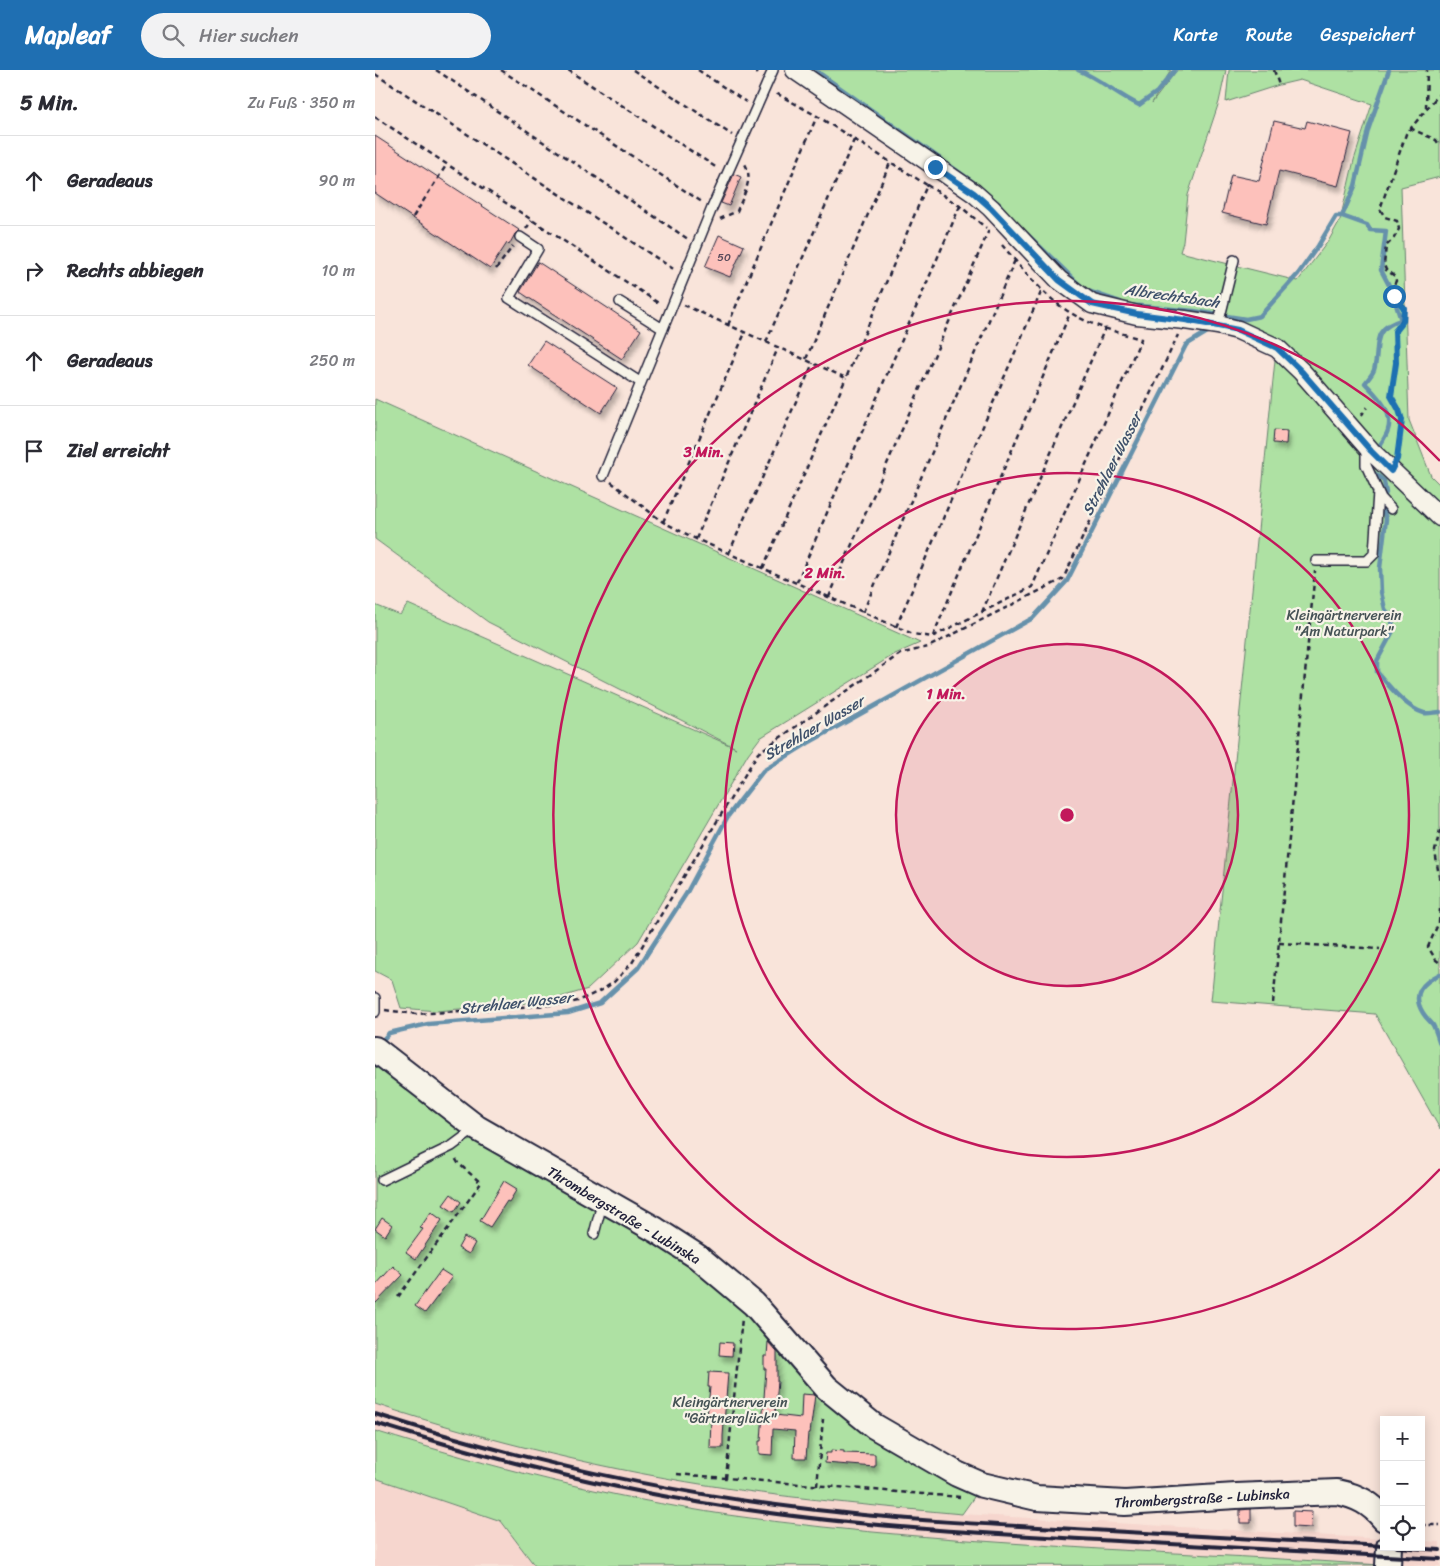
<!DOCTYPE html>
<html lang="de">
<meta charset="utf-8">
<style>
:root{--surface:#fff;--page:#f2f2f3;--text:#2b2b33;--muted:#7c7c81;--line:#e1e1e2;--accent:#1f6fb2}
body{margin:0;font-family:Sriracha,sans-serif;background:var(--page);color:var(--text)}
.controls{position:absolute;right:15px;bottom:15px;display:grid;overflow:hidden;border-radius:0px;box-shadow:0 2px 12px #0003}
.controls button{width:45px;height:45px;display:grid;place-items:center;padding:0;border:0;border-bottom:1px solid var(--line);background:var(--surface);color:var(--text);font:25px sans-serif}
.stop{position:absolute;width:15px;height:15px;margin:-11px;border:4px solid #1f6fb2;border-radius:50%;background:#fff}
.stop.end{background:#1f6fb2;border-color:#fff;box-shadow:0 1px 5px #0008}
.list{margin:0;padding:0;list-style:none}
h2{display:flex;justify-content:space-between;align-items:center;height:65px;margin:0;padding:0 20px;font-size:21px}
h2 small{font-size:16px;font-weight:400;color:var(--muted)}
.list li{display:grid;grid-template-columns:32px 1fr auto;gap:15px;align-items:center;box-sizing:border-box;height:90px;padding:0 20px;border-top:1px solid var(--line)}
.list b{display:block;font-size:19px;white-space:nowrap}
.list em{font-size:16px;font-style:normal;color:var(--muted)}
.icon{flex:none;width:28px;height:28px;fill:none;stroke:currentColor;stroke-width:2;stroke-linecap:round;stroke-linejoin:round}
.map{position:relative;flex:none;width:1065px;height:1496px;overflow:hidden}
header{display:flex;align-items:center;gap:30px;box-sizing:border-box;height:70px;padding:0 25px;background:var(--accent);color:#fff}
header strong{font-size:24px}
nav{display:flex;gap:28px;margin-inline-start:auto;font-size:18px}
.search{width:350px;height:45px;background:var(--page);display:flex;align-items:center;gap:12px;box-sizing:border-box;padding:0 18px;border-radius:28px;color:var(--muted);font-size:19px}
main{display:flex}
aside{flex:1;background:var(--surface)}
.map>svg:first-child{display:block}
.built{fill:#f6d6ce}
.green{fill:#aee1a3;stroke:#68826f}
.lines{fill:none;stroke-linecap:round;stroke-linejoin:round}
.stream{stroke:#6691ab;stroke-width:4.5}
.building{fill:#fdc1bb;stroke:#22223b;filter:url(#shadow)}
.lane-casing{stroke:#22223b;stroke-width:12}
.street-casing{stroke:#22223b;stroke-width:21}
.secondary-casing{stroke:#22223b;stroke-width:28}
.path{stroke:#22223b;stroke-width:2.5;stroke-dasharray:5 4;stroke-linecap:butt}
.lane{stroke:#f7f3e8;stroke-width:9}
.street{stroke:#f7f3e8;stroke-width:18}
.secondary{stroke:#f7f3e8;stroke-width:24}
.rail{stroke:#22223b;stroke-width:4}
.route{stroke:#1f6fb2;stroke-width:6}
.ring{fill:none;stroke:#c2185b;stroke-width:2.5}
.labels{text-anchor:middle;stroke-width:4.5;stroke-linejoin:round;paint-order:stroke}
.number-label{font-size:11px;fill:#594a5b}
.park-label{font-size:14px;fill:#455255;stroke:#f7f3e8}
.street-label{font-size:14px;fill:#22223b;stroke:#f7f3e8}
.water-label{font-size:15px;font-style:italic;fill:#3e506a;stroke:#f7f3e8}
.centre{fill:#c2185b;stroke:#f7f3e8;stroke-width:2.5}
.ring-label{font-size:15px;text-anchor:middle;font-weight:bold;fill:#c2185b;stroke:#f7f3e8;stroke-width:4.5;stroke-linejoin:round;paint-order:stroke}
</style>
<header>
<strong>Mapleaf</strong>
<div class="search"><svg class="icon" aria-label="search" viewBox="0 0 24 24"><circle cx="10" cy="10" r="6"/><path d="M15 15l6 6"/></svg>Hier suchen</div>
<nav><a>Karte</a><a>Route</a><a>Gespeichert</a></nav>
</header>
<main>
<aside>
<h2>5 Min.<small>Zu Fuß · 350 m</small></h2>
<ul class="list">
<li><svg class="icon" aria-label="ahead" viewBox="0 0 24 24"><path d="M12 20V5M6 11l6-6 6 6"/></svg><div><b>Geradeaus</b></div><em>90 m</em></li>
<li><svg class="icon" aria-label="right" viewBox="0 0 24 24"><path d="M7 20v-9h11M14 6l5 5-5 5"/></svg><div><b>Rechts abbiegen</b></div><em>10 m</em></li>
<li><svg class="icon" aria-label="ahead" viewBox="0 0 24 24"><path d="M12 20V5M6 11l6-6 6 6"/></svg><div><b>Geradeaus</b></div><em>250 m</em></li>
<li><svg class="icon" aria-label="arrive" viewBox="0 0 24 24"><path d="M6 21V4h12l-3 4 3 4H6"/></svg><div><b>Ziel erreicht</b></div></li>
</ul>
</aside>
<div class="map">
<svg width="1065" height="1496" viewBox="0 0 1065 1496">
<defs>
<filter id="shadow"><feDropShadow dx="3" dy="5.5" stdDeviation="2.5" flood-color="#0004"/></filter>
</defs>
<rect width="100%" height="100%" fill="#f9e4da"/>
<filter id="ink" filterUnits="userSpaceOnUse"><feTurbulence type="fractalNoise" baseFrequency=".02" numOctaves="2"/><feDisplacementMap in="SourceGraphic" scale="10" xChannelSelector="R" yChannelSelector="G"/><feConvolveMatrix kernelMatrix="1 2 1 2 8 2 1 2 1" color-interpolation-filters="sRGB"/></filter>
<g filter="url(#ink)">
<path class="built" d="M0,1334L47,1349L203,1390L295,1409L356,1419L426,1428L587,1444L1009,1469V1477H1046V1471L1065,1472V1496L1006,1495L586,1471L502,1463L351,1445L247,1427L197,1415L99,1391L0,1361Z
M0,1408L126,1451L160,1496H0Z"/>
<path class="green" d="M438,0H796L777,33L802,0H851L844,32L813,125L808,172L805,182L923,211L954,170L965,150L979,90L997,34L925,10L904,15L851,32L854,0H1065V107L1026,117L1034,350L1056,406L1065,415V442L903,275L718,229L438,2Z
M901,280L1065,451V1059L1000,944L836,931Z
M0,329L545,573L520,584L385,668L373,684L263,872L213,919L173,931L62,941L26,938L17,910L0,901V535L25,545L33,534L361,678L113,552L0,469Z
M0,994L92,1062L338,1202L422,1298L604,1420L587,1444C510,1437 433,1430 357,1419C236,1401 116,1372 0,1334Z
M0,1361C115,1397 233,1427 353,1445C477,1463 601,1471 725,1479C819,1484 912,1489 1006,1495L160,1496L126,1451L0,1408Z"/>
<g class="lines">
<path class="stream" d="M440,0L598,112
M703,0C725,9 743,25 764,35L782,22L800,0
M604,117L625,135
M967,146L992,155L995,160L1011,161L1006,200L1016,219L1026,250C994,260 1006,275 999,300C997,305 993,309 990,313C1001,325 1019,341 1013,360C1011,367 1005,374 1002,381
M652,164L710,220L745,232
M754,235L819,241L871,249L885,246L923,204L943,176L961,146H967L980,116L993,60L1014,0
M998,402L1009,411L1011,423L1006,432L1011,449L1005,498L1006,522L1010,539L1017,549L1018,561L1002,591V602C1013,615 1032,639 1049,643C1054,644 1060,642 1065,642
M1065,904C1047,913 1036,924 1048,943C1051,948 1055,951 1058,955C1061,961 1063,968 1065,974
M4,974L14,963L53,954L193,943L225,933L263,898L311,824L353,746L388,701L433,673L658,548L692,511L811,275L834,261"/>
</g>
<path class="building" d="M899,51L930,58L932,51L977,63L963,116L904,101L891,154L847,143L856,105L884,111Z
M0,66L144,160L140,164L134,175L132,173L115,199L0,123Z
M359,104L366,107L354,136L346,133Z
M344,165L369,176L355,207L330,197Z
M163,192L266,260L247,289L145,222Z
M169,271L242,318L226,343L153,295Z
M899,360L912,361L911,374L898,373Z
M129,1111L142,1119L134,1132L132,1131L115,1157L105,1151Z
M76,1124L86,1132L79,1142L68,1135Z
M56,1142L67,1150L41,1189L31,1182L48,1159L45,1158Z
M7,1148L17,1155L10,1166L0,1159Z
M89,1167L100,1173L94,1184L83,1178Z
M18,1196L28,1205L0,1234V1216Z
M66,1200L77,1207L50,1243L40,1236Z
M345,1272L358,1273L357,1286L344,1285Z
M393,1272L402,1282V1311H403L400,1345L426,1348L427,1324L440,1325L435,1363H433L431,1388H419L420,1361L398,1359L397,1385L384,1384V1371H386L391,1299H389V1286H392Z
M334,1302L353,1303L348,1366V1378H335L336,1347H332L335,1317H333Z
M456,1380L469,1381V1383L500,1384V1397L450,1393L451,1383H456Z
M876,1439V1453H865V1440Z
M918,1441L937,1442L936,1458L918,1457Z"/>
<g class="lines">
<g class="lane-casing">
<path id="lane" d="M145,167L163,179L134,228L265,312
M245,232L288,259
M843,255L859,190
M991,378V395L1006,428L1016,439
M228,406L337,138L398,0
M941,491H992L999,484L1003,422
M0,928V942
M7,1110L77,1076L100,1059
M219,1164L228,1130"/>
</g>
<g class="street-casing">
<path id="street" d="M420,0L599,123L616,138L684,210L717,234L762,245L810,250L843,255L863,260L902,278L927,302L996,381L1065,447"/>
</g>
<g class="secondary-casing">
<path id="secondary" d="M0,979L102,1058L281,1160L323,1187L379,1234L451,1317L499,1356L582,1404L607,1415L662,1428L750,1433L861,1426L962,1422C982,1426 996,1433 1009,1449
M1013,1496L1014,1477"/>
</g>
<path class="path" d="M61,0L313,169
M126,0L327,132
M193,0L342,98
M258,0L357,65
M323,0L371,32
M380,0L384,6
M899,0L904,15
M0,4L300,200
M1051,38L1052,0
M0,47L285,234
M1035,58L1061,70L1065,76
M552,115L585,136L611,158
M38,147L72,94
M345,149L362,141C368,126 379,109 370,94
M151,159L157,150
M121,199L138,176
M309,235L471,308L552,115L442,46L399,22
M353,255L442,46
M391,272L479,70
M431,289L515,93
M986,346L992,337
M1022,384L1027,350L1024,340L1016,325L1021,293L1020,261L1027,251L1029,238L1019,225L1017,218L1021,211L1020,206L1011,200L1009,195L1011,176L1019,168L1024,159L1022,151L1010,147L1005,139L1031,64L1065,23
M236,412L288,452L321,469L538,564L557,567L657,517L766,269C742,262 717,256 696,243C670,228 647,198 627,175
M288,452L370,263
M321,469L403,278
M354,483L438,293
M388,498L471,308
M422,512L585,136
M454,527L614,160
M488,542L640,190
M607,542L730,258
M521,557L667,220
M558,566L695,243
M1065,760L1060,781L1065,813
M1065,839L1064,852L1053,877L1061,890L1065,893
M904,873L1005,879
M898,933L940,501
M10,940L41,944L189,934L203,931L227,920L239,912L257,893L383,683L525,584L553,577L688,509L803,265
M23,1227L106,1113L83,1093L79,1086
M302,1404L585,1427
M351,1408L367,1248
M442,1416L448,1349
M1046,1457L1050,1455H1065"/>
<use href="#lane" class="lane"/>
<use href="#street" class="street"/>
<use href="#secondary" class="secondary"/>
<path class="rail" d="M0,1344C139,1388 281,1421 425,1438C522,1450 619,1455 717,1460C814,1466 911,1471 1009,1476
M0,1353C115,1389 233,1419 353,1437C476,1456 600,1463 724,1470C838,1476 952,1482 1065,1489
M1022,1477L1065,1480"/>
</g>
</g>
<g class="lines" filter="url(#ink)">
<path class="route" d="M560,97L599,123L616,138L684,210L717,234L762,244L810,250L843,256L863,260L902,278L927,302L996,381L1016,401L1022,389L1027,350L1024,340L1016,326L1021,293L1020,261L1028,251L1029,238L1019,226"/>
</g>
<circle cx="692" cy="745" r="171" fill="#c2185b" fill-opacity=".12"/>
<g class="ring">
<circle cx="692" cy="745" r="171"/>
<circle cx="692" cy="745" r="342"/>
<path d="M1065 1099A514 514 0 1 1 1065 391"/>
</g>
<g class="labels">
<g class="number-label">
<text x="349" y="191">50</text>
</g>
<g class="park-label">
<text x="969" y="550">Kleingärtnerverein<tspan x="969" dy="16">"Am Naturpark"</tspan></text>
<text x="355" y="1337">Kleingärtnerverein<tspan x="355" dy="16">"Gärtnerglück"</tspan></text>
</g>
<g class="street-label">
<text transform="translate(249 1145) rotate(31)" y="5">Thrombergstraße - Lubinska</text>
<text transform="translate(827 1428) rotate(-3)" y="5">Thrombergstraße - Lubinska</text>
</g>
<g class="water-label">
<text transform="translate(797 226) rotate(8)" y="5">Albrechtsbach</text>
<text transform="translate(737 394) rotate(-63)" y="5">Strehlaer Wasser</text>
<text transform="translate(439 658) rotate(-30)" y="5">Strehlaer Wasser</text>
<text transform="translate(141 933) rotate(-6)" y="5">Strehlaer Wasser</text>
</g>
</g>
<circle cx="692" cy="745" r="8" class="centre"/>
<g class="ring-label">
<text x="329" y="387">3 Min.</text>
<text x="450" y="508">2 Min.</text>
<text x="571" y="629">1 Min.</text>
</g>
</svg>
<div class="controls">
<button>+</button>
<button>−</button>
<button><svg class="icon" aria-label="locate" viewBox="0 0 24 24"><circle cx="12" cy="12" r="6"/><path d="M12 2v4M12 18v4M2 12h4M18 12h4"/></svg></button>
</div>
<div class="stop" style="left:1019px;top:226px"></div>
<div class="stop end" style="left:560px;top:97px"></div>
</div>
</main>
